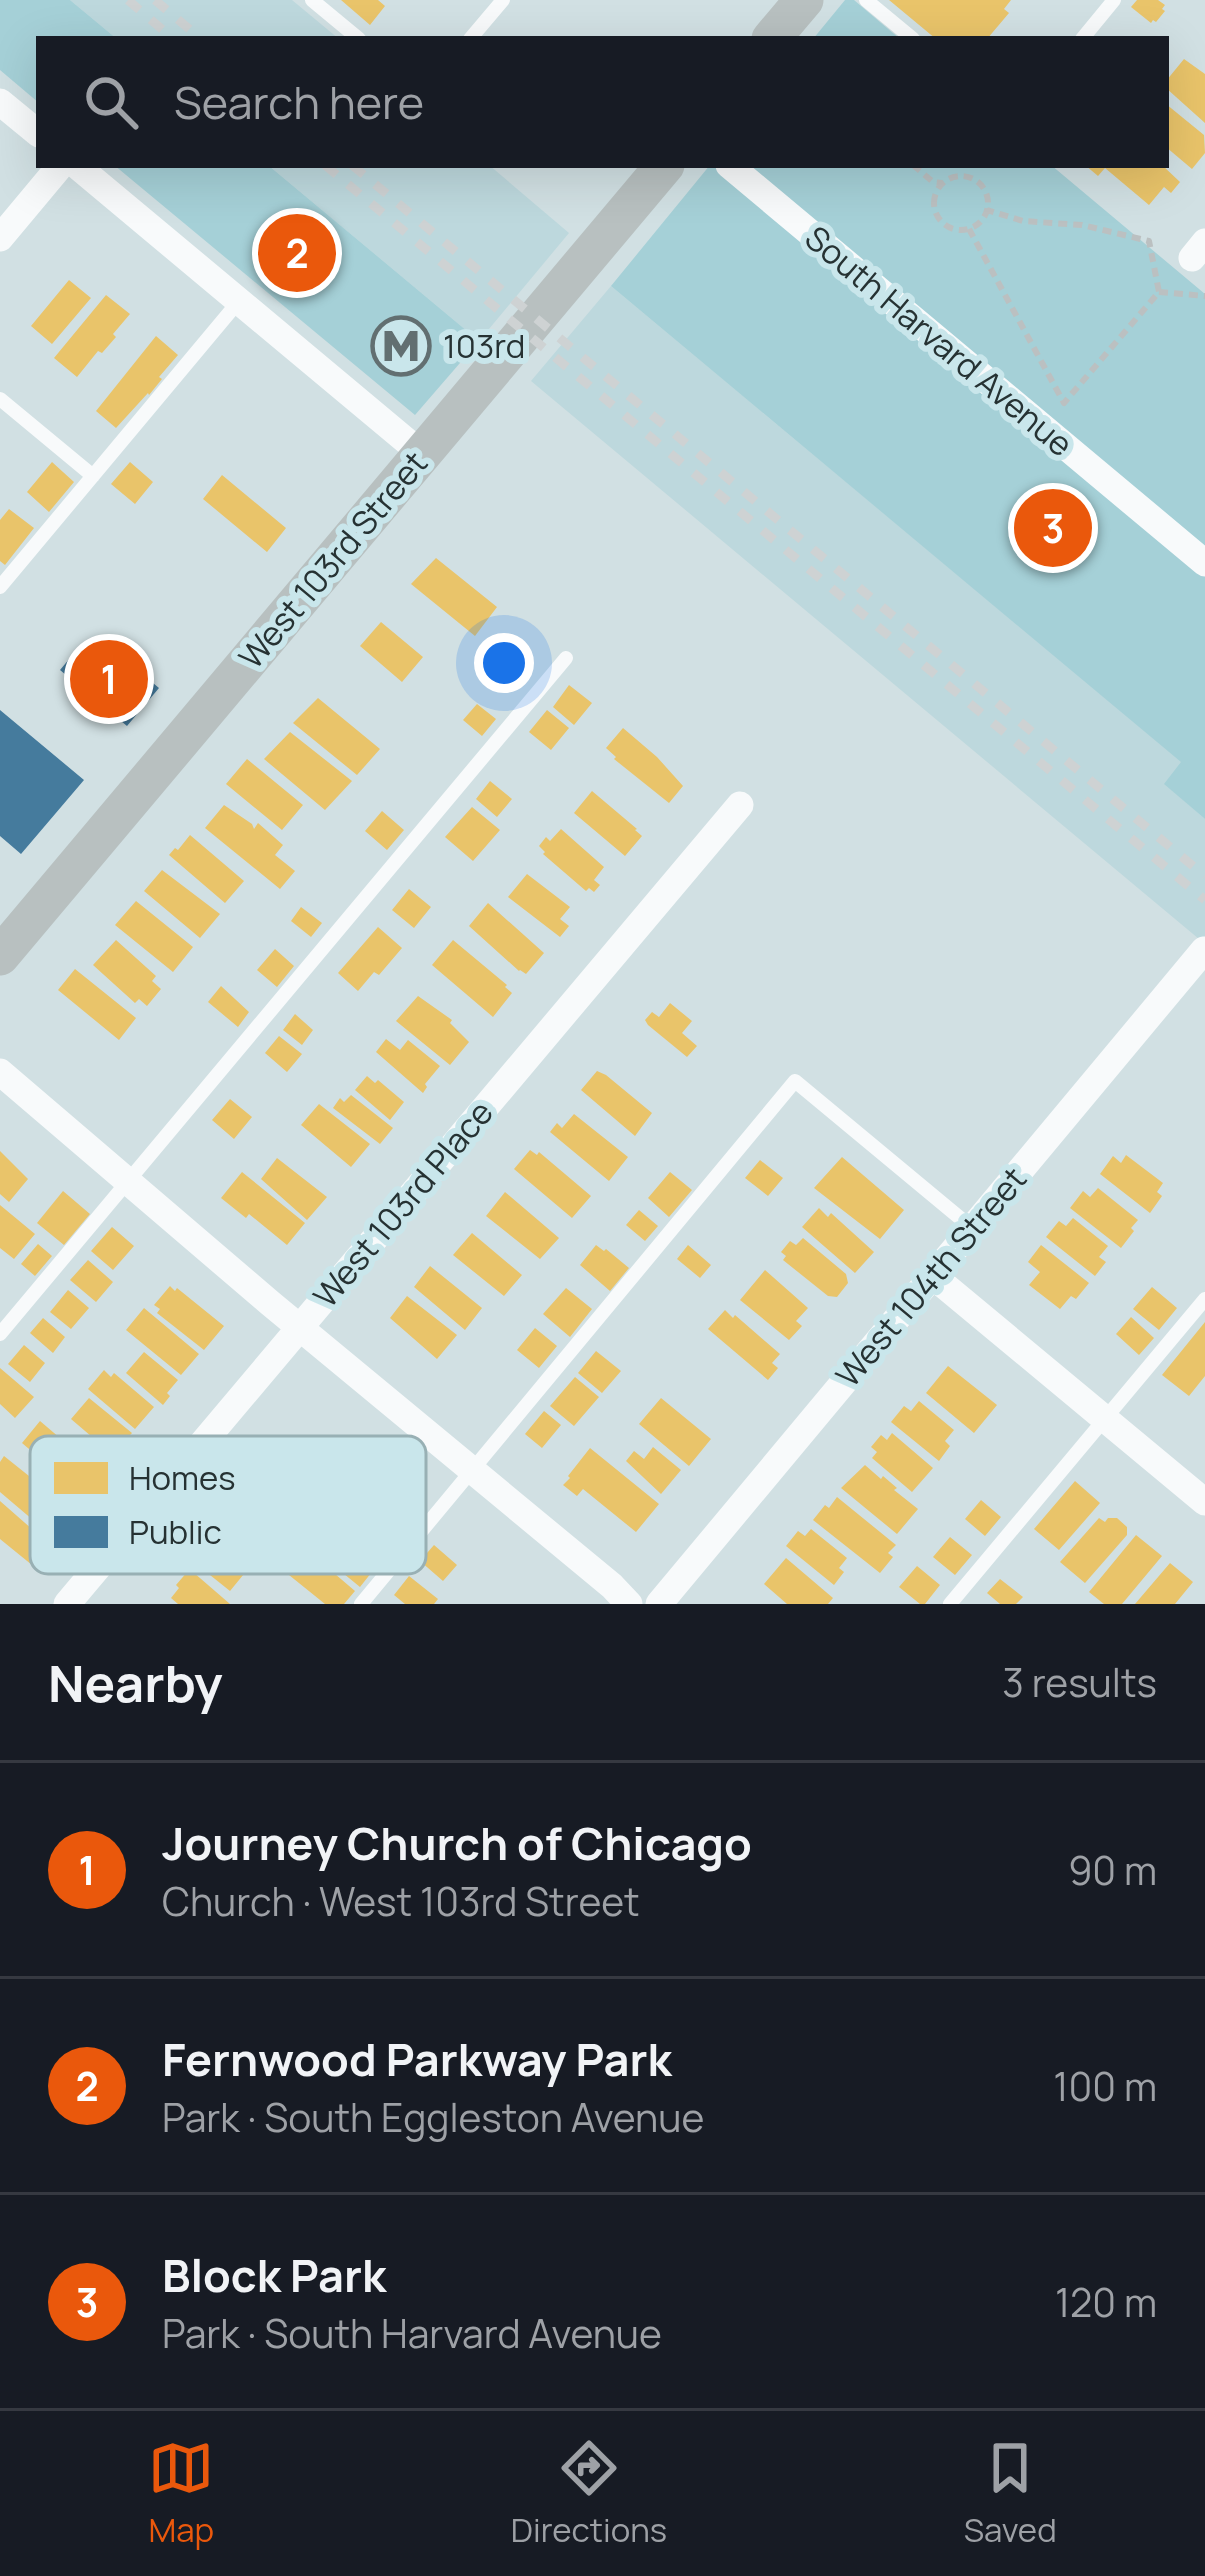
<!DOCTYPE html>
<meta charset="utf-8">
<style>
:root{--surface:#171b24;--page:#242831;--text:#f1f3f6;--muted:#9ea1a6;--line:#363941;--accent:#ea580c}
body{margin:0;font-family:Manrope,sans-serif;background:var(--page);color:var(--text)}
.you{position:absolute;left:504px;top:663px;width:42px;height:42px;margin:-30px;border:9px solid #fff;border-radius:50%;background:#1a73e8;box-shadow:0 0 0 18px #1a73e833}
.badge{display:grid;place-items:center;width:78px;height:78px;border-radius:50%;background:var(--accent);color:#fff;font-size:39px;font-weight:700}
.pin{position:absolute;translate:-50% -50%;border:6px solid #fff;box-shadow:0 3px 12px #0006}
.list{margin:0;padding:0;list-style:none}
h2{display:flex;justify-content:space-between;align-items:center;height:156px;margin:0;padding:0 48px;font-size:51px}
h2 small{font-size:39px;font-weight:400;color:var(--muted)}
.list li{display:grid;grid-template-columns:78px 1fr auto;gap:36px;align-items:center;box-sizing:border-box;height:216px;padding:0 48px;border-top:3px solid var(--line)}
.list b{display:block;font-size:45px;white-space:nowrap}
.list p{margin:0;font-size:39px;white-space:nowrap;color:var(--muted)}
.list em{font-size:39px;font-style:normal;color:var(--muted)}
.icon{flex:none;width:66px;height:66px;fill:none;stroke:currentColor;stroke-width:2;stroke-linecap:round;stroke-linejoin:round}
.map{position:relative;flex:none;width:1205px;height:1604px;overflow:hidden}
.search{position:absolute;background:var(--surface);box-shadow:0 12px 48px #0002;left:36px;right:36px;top:36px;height:132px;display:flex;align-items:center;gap:30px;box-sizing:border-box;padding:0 42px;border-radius:0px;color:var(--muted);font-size:45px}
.sheet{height:804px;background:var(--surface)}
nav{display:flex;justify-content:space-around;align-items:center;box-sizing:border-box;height:168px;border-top:3px solid var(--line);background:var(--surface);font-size:33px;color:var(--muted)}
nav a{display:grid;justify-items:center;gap:6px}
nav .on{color:var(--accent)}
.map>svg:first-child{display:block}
.built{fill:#bdd8dd}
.green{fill:#a5d0d7}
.homes{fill:#e9c46a}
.public{fill:#457b9d}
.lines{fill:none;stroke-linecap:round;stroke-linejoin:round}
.path{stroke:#bbc0c1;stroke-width:6;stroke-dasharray:9 6;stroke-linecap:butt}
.service{stroke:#f8fafb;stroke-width:14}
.minor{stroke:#f8fafb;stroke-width:27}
.secondary{stroke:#b8c0c0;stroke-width:39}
.rail{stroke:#ced2d3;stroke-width:9;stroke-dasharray:15 15;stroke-linecap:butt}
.labels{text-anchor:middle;stroke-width:12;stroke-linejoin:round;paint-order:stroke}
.street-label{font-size:33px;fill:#263233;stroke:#c9e6eb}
.poi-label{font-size:33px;fill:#263233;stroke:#c9e6eb;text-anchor:start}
.key{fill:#c9e6eb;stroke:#98b0b4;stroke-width:3}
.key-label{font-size:33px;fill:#263233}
</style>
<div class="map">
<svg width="1205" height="1604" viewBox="0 0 1205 1604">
<rect width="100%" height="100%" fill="#d1e0e3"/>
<path class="built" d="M70,0H292L339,39H117Z
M268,165H489L569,233L479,341Z
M611,286L1182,762L1165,784L1205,819V944L531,381Z"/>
<path class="green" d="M0,0H70L117,39H39V103L0,70Z
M845,0H854L900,39H813Z
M114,165H268L479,341L415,415Z
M710,165H1051L1205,294V819L1164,784L1181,762L611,286Z"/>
<path class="homes" d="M341,0H378L385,6L370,25Z
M889,0H1011L1004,9L1009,13L987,39H936Z
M1137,0H1158L1165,5L1162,9L1165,11L1156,22L1153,20L1151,23L1131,7Z
M1184,59L1205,74V123L1166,88V81Z
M1166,104L1204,135L1205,153L1192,169L1166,147Z
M1085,165H1162L1180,182L1171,193L1164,187L1149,205L1105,168L1098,176Z
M69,280L91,298L52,344L31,326Z
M106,295L130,314L113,334L116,337L102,353L98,351L77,377L54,358Z
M156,336L178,355L159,377L162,379L149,395L148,393L116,428L96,411Z
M52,462L74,482L49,512L27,492Z
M130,462L153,482L135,504L111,484Z
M222,475L286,528L267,552L203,499Z
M9,509L34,528L5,565L0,561V520Z
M436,558L497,607L475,636L411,584Z
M381,622L423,657L402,682L360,646Z
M569,685L592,703L574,725L553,707Z
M318,698L380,749L357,775L293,723Z
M477,704L496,719L482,736L463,720Z
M547,710L569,728L551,750L529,732Z
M623,728L657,757L683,786L669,803L614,759L616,757L606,748Z
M290,732L352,781L325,810L264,759Z
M247,759L303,805L282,830L226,784Z
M490,781L512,799L497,817L476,799Z
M592,791L637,829L635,830L642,836L625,856L574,813Z
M224,805L252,824L254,829L258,823L283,845L275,855L295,871L280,889L205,828Z
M472,807L500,830L473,861L445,837Z
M382,811L404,830L387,850L365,831Z
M561,829L604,867L594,880L600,885L594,892L589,888L586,891L543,854L545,852L539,846L546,837L550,841Z
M190,835L244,881L225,903L169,855L175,848L178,850Z
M162,870L220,914L200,938L144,891Z
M527,874L570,907L560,919L569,926L560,937L508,897Z
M409,889L431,907L414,928L392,910Z
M136,901L193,947L173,972L115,925Z
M488,903L544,953L526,974L520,970L519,971L469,926Z
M301,907L322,923L311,937L291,921Z
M378,927L402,948L379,975L374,972L358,991L338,973Z
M116,940L156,976L152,981L161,989L147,1006L139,999L135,1003L93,965Z
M453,940L507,985L505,987L512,993L493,1017L432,965Z
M275,949L294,966L277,987L257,970Z
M75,969L136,1018L119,1040L58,990Z
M221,986L249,1012L238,1027L208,1002Z
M418,996L452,1020L450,1023L469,1042L450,1065L396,1021Z
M670,1003L692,1021L682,1033L697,1046L687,1057L648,1025L645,1020L652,1012L659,1017Z
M295,1014L313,1030L302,1045L283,1030Z
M279,1036L302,1054L287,1072L265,1053Z
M386,1039L400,1050L408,1040L440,1066L425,1084L427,1087L423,1093L376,1052Z
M597,1071L606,1075L652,1113L635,1136L581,1090Z
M367,1076L375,1083L378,1080L404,1102L390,1120L355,1090Z
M351,1095L393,1128L380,1144L333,1108L340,1098L344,1102Z
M230,1099L252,1117L234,1139L212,1120Z
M319,1104L370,1144L351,1167L301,1125Z
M574,1114L628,1157L609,1181L550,1132L557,1123L562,1128Z
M530,1150L537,1155L539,1152L591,1196L572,1218L514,1169Z
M0,1151L28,1179L9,1202L0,1194Z
M1126,1155L1163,1183L1157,1192L1162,1196L1150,1213L1100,1174L1113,1156L1121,1163Z
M842,1157L904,1210L880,1239L814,1188Z
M277,1158L327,1197L307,1220L261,1179Z
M760,1160L783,1178L768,1196L745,1178Z
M242,1172L305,1223L287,1245L249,1214L246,1218L221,1198Z
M670,1172L692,1190L669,1217L648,1198Z
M1098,1188L1138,1220L1131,1228L1134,1231L1121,1248L1070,1208L1083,1191L1090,1197Z
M63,1191L90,1214L64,1245L37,1223Z
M505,1192L559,1238L540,1259L486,1216Z
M0,1205L35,1234L14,1259L0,1248Z
M819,1208L828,1217L831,1213L874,1252L855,1273L802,1227Z
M639,1210L658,1226L645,1241L626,1225Z
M1073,1218L1108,1246L1099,1257L1106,1262L1095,1276L1046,1237L1059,1221L1066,1226Z
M112,1227L134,1246L113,1270L91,1251Z
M472,1233L522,1275L504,1296L453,1255Z
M803,1238L846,1274L848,1283L837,1297L828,1296L783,1260L786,1256L781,1252L790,1241L796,1245Z
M38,1244L52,1256L35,1276L21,1264Z
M596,1245L604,1251L606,1249L629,1268L610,1291L580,1265Z
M688,1245L711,1265L700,1278L677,1259Z
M1041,1245L1089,1283L1076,1299L1071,1296L1060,1309L1029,1285L1040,1272L1028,1262Z
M88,1260L113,1282L96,1302L70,1280Z
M430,1266L482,1308L465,1330L414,1287Z
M765,1270L808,1308L796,1321L802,1326L789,1340L740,1300Z
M170,1286L175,1291L177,1288L224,1326L204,1350L157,1313L160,1309L154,1305Z
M1152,1287L1177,1308L1159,1330L1133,1309Z
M566,1288L592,1309L570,1337L543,1314Z
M68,1290L89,1308L71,1329L50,1312Z
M407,1296L457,1335L437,1359L390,1318Z
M144,1308L199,1354L181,1375L126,1330Z
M725,1310L733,1318L735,1315L780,1354L772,1363L778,1368L768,1380L708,1329Z
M1131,1317L1154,1338L1139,1355L1116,1334Z
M43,1318L65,1337L53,1353L30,1333Z
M1205,1322V1376L1189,1396L1162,1375Z
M535,1328L557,1346L539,1368L517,1350Z
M24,1345L45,1363L30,1382L8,1364Z
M596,1351L621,1371L602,1393L578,1373Z
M144,1352L178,1380L167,1393L170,1396L163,1405L126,1373Z
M948,1366L997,1405L974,1433L926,1393Z
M0,1368L34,1397L15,1418L0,1404Z
M104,1370L111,1377L114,1373L154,1407L135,1429L88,1389Z
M575,1377L599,1397L574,1426L550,1406Z
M89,1398L132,1433L112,1454L71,1419Z
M661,1398L711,1439L689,1466L639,1424Z
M919,1401L954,1430L945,1441L950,1446L939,1461L891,1422L904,1406L911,1411Z
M544,1411L561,1425L542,1448L525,1434Z
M40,1421L101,1473L99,1476L105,1480L89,1500L22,1443Z
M892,1433L933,1468L912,1492L872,1458L877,1452L871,1447L881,1435L887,1440Z
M653,1447L681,1470L661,1494L626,1461L634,1451L644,1459Z
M590,1448L659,1504L636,1532L583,1489L577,1496L563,1485L570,1478L568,1476Z
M4,1456L74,1512L53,1537L0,1492V1462Z
M865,1465L881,1479L883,1476L897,1488L894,1490L918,1509L897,1534L841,1488Z
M1075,1481L1100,1503L1059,1550L1034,1529Z
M837,1497L896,1545L888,1553L893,1557L880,1573L813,1520L825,1505L829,1508Z
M981,1500L1001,1517L985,1536L965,1519Z
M0,1501L49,1544L32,1565L0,1539Z
M1099,1518L1105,1522L1108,1518H1117L1127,1527V1535L1085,1583L1060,1562Z
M811,1529L847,1558L839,1568L844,1572L834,1585L786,1546L798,1531L805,1536Z
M1136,1535L1162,1556L1122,1604H1104L1089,1592Z
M346,1536L379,1563L360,1587L327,1560Z
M950,1537L972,1555L955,1575L933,1557Z
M294,1539L355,1591L344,1604H325L289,1575L293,1571L278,1559Z
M212,1541L248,1569L230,1591L195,1563Z
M434,1545L457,1565L443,1581L420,1561Z
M786,1558L833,1598L828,1604H787L764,1584Z
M1170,1563L1193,1582L1175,1604H1135Z
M917,1566L940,1585L925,1604H920L899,1587Z
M188,1571L193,1572L230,1604H178L171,1598L179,1588L176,1585Z
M409,1576L438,1599L434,1604H405L394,1595Z
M1000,1579L1023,1597L1016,1604H1000L987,1593Z"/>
<path class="public" d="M80,646L99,662L111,648L159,688L127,726L60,670Z
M0,710L84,780L21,854L0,836Z"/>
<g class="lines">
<path class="path" d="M913,165L933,182L942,183
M934 203a27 27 0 1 1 54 0a27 27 0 1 1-54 0Z
M969,229L1064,403L1159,292L1149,241L1082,225L1023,221L987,210
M1159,292L1205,296"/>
<path class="service" d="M312,0L359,39
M866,0L913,39
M470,39L503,0
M1082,39L1114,0
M0,399L93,476
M0,587L239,301
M0,1334L566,658
M361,1604L795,1081L972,1228
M950,1604L1205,1299"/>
<path class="minor" d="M0,102L39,134
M76,165L422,454
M729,165L1205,563
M0,238L61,165
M1192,258L1205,242
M0,1072L270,1303L612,1586L629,1604
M933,1276L1205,1502
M67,1604L740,805
M659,1604L1204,950"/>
<path class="secondary" d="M771,39L804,0
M0,956L665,165"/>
<path class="rail" d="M128,0L164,31
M155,0L201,39
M325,165L1205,900
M352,165L1205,876"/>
</g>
<defs>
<g id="metro-ring" transform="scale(3)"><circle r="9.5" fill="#c9e6eb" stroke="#626f71" stroke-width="1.5"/><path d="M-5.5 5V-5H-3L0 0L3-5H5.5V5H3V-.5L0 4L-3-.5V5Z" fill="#626f71"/></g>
</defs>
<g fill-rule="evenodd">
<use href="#metro-ring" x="401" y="346"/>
</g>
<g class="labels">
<g class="street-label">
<text transform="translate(939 341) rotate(40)" y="12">South Harvard Avenue</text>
<text transform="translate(333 560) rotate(-50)" y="12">West 103rd Street</text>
<text transform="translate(403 1204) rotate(-50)" y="12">West 103rd Place</text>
<text transform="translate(931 1277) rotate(-50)" y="12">West 104th Street</text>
</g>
<g class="poi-label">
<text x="443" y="358">103rd</text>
</g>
</g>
<rect x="30" y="1436" width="396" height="138" rx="18" class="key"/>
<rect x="54" y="1462" width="54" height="32" fill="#e9c46a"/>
<rect x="54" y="1516" width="54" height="32" fill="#457b9d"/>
<g class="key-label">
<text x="129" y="1490">Homes</text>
<text x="129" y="1544">Public</text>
</g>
</svg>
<div class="you"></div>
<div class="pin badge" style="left:109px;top:679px">1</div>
<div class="pin badge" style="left:297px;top:253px">2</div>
<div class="pin badge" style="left:1053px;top:528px">3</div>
<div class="search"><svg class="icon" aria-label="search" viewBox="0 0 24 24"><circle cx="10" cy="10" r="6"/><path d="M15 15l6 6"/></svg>Search here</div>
</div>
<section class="sheet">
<h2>Nearby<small>3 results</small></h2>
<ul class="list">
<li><span class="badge">1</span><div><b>Journey Church of Chicago</b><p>Church · West 103rd Street</p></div><em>90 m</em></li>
<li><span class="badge">2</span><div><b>Fernwood Parkway Park</b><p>Park · South Eggleston Avenue</p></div><em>100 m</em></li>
<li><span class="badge">3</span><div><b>Block Park</b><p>Park · South Harvard Avenue</p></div><em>120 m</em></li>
</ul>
</section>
<nav>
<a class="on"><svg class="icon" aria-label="map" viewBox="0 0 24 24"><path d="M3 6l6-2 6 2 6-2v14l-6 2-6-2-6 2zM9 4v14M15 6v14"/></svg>Map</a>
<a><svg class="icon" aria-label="directions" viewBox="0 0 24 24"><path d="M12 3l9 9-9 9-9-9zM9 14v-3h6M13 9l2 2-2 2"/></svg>Directions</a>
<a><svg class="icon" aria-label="saved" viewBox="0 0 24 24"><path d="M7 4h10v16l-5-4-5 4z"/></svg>Saved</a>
</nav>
